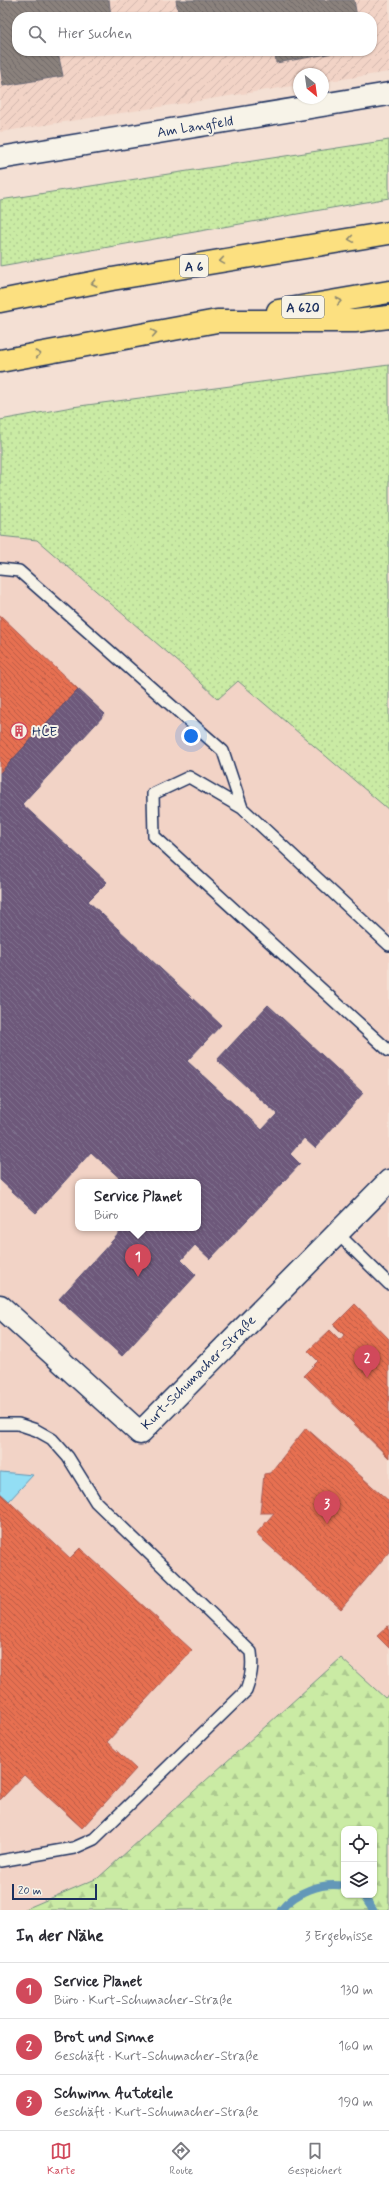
<!DOCTYPE html>
<html lang="de">
<meta charset="utf-8">
<style>
:root{--surface:#fff;--page:#f7f7f7;--text:#2b2b33;--muted:#7c7c81;--line:#e1e1e2;--accent:#d1495b}
body{margin:0;font-family:Mynerve,sans-serif;background:var(--page);color:var(--text)}
.controls{position:absolute;right:12px;bottom:12px;display:grid;overflow:hidden;border-radius:8px;box-shadow:0 1px 3px #0004}
.controls button{width:36px;height:36px;display:grid;place-items:center;padding:0;border:0;border-bottom:1px solid var(--line);background:var(--surface);color:var(--text);font:20px sans-serif}
.compass{position:absolute;left:293px;top:68px;width:36px;height:36px;border-radius:50%;background:var(--surface);box-shadow:0 1px 3px #0004;rotate:151deg}
.scale{position:absolute;left:12px;bottom:10px;width:85px;box-sizing:border-box;padding-left:4px;border:2px solid #1b2f5e;border-top:0;font-size:11px;line-height:14px;white-space:nowrap;color:#1b2f5e;-webkit-text-stroke:3px #f7f3e8;paint-order:stroke}
.you{position:absolute;left:191px;top:736px;width:14px;height:14px;margin:-10px;border:3px solid #fff;border-radius:50%;background:#1a73e8;box-shadow:0 0 0 6px #1a73e833}
.badge{display:grid;place-items:center;width:26px;height:26px;border-radius:50%;background:var(--accent);color:#fff;font-size:13px;font-weight:700}
.pin{position:absolute;translate:-50% -33px;filter:drop-shadow(0 1px 2px #0008)}
.pin::after{content:'';position:absolute;top:21px;width:14px;height:12px;background:inherit;clip-path:polygon(0 0,100% 0,50% 100%)}
.popup{position:absolute;left:75px;top:1179px;width:126px;height:52px;box-sizing:border-box;display:grid;place-content:center;border-radius:8px;background:var(--surface);filter:drop-shadow(0 1px 3px #0005);font-size:13px;white-space:nowrap;color:var(--muted)}
.popup b{font-size:15px;color:var(--text)}
.popup::after{content:'';position:absolute;left:50%;top:100%;margin-left:-8px;border:8px solid transparent;border-top-color:var(--surface)}
.list{margin:0;padding:0;list-style:none}
h2{display:flex;justify-content:space-between;align-items:center;height:52px;margin:0;padding:0 16px;font-size:17px}
h2 small{font-size:13px;font-weight:400;color:var(--muted)}
.list li{display:grid;grid-template-columns:26px 1fr auto;gap:12px;align-items:center;box-sizing:border-box;height:56px;padding:0 16px;border-top:1px solid var(--line)}
.list b{display:block;font-size:15px;white-space:nowrap}
.list p{margin:0;font-size:13px;white-space:nowrap;color:var(--muted)}
.list em{font-size:13px;font-style:normal;color:var(--muted)}
.icon{flex:none;width:22px;height:22px;fill:none;stroke:currentColor;stroke-width:2;stroke-linecap:round;stroke-linejoin:round}
.map{position:relative;flex:none;width:389px;height:1910px;overflow:hidden}
.search{position:absolute;background:var(--surface);box-shadow:0 1px 3px #0004;left:12px;right:12px;top:12px;height:44px;display:flex;align-items:center;gap:10px;box-sizing:border-box;padding:0 14px;border-radius:16px;color:var(--muted);font-size:15px}
.sheet{height:220px;background:var(--surface)}
nav{display:flex;justify-content:space-around;align-items:center;box-sizing:border-box;height:56px;border-top:1px solid var(--line);background:var(--surface);font-size:11px;color:var(--muted)}
nav a{display:grid;justify-items:center;gap:2px}
nav .on{color:var(--accent)}
.map>svg:first-child{display:block}
.built{fill:#f2d3c6;fill-rule:evenodd}
.industrial{fill:url(#industrial-furrows);fill-rule:evenodd}
.grass{fill:url(#grass-dots);stroke:#728d81}
.forest{fill:url(#forest-firs);stroke:#728d81;fill-rule:evenodd}
.water{fill:#93def4;stroke:#6398b8}
.shops{fill:url(#shops-back-hatch);stroke:#aa5c55}
.offices{fill:url(#offices-back-hatch);stroke:#544c72}
.industry{fill:url(#industry-back-hatch);stroke:#696873}
.lines{fill:none;stroke-linecap:round;stroke-linejoin:round}
.stream{stroke:#6398b8;stroke-width:8}
.lane-casing{stroke:#1b2f5e;stroke-width:14}
.street-casing{stroke:#1b2f5e;stroke-width:25}
.highway-casing{stroke:#1b2f5e;stroke-width:25}
.lane{stroke:#f7f3e8;stroke-width:11}
.street{stroke:#f7f3e8;stroke-width:22}
.highway{stroke:#fce080;stroke-width:22}
.oneway{stroke:#8c886f}
.labels{text-anchor:middle;stroke-width:4;stroke-linejoin:round;paint-order:stroke}
.shield{fill:#f7f3e8;stroke:#5d6a87;stroke-width:1}
.shield-label{font-size:13px;font-weight:bold;fill:#1b2f5e}
.street-label{font-size:14px;fill:#1b2f5e;stroke:#f7f3e8}
.poi-label{font-size:14px;fill:#1b2f5e;stroke:#f7f3e8;text-anchor:start}
</style>
<div class="map">
<svg width="389" height="1910" viewBox="0 0 389 1910">
<defs>
<pattern id="industrial-furrows" width="10" height="10" patternUnits="userSpaceOnUse"><rect width="10" height="10" fill="#f2d3c6"/><path d="M-1 1l2-2M0 10L10 0M9 11l2-2" fill="none" stroke="#cfb5ac"/></pattern>
<pattern id="grass-dots" width="8" height="8" patternUnits="userSpaceOnUse"><rect width="8" height="8" fill="#caeba4"/><path d="M2 2h.1M6 6h.1" fill="none" stroke="#adca90" stroke-width="1.8" stroke-linecap="round"/></pattern>
<pattern id="forest-firs" width="22" height="20" patternUnits="userSpaceOnUse"><rect width="22" height="20" fill="#caeba4"/><path d="M5 1l3.5 6h-7zM16 11l3.5 6h-7z" fill="#adca90"/></pattern>
<pattern id="shops-back-hatch" width="6" height="6" patternUnits="userSpaceOnUse"><rect width="6" height="6" fill="#e76f51"/><path d="M-1 5l2 2M0 0l6 6M5-1l2 2" fill="none" stroke="#ba5c46"/></pattern>
<pattern id="offices-back-hatch" width="6" height="6" patternUnits="userSpaceOnUse"><rect width="6" height="6" fill="#6d597a"/><path d="M-1 5l2 2M0 0l6 6M5-1l2 2" fill="none" stroke="#80738f"/></pattern>
<pattern id="industry-back-hatch" width="6" height="6" patternUnits="userSpaceOnUse"><rect width="6" height="6" fill="#8a817c"/><path d="M-1 5l2 2M0 0l6 6M5-1l2 2" fill="none" stroke="#706a69"/></pattern>
</defs>
<rect width="100%" height="100%" fill="#f4e0d4"/>
<filter id="ink" filterUnits="userSpaceOnUse"><feTurbulence type="fractalNoise" baseFrequency=".025" numOctaves="2"/><feDisplacementMap in="SourceGraphic" scale="8" xChannelSelector="R" yChannelSelector="G"/><feConvolveMatrix kernelMatrix="1 2 1 2 8 2 1 2 1" color-interpolation-filters="sRGB"/></filter>
<g filter="url(#ink)">
<path class="built" d="M389,365V1695L385,1698L341,1658L98,1878L23,1910H0V420L72,407ZM78,1182H198V1228H78Z"/>
<path class="industrial" d="M0,0H389V72L323,82V74H299V85L0,132ZM17,17H372V51H17Z"/>
<path class="grass" d="M389,140V198L0,266V200Z
M389,365V810L238,681L218,699L183,666L37,540L0,536V420L72,407Z"/>
<path class="forest" d="M341,1658L385,1698L389,1695V1910H23L98,1878ZM344,1829H374V1895H344Z"/>
<path class="water" d="M0,1472H1L33,1475L9,1501L0,1493Z"/>
<path class="shops" d="M0,615L78,689L0,773Z
M355,1304L389,1339V1458L304,1375L318,1361L308,1351L330,1330L340,1340L344,1335L334,1325Z
M306,1428L389,1501V1552L341,1609L256,1534L274,1513H260L264,1474L270,1473Z
M0,1493L70,1558L80,1548L192,1650L107,1742L136,1769L82,1828L24,1775L0,1800Z
M389,1625V1648L377,1636Z"/>
<path class="offices" d="M78,689L105,714L22,804L107,882L88,901L221,1025L187,1061L262,1130L277,1114L217,1060L268,1005L363,1093L315,1148L304,1138L290,1154L300,1164L210,1259L195,1245L181,1260L196,1275L122,1356L59,1299L124,1228H147L153,1233L157,1228H198V1182H124L91,1152L36,1213L0,1180V773Z"/>
<path class="industry" d="M0,0H109L111,17H17V51H77L58,53L63,76L3,86L0,65Z
M176,0H354L357,17H179Z
M275,51H345L276,63Z"/>
<g class="lines">
<path class="stream" d="M363,1895L373,1910
M281,1910C295,1892 322,1882 344,1886"/>
<g class="lane-casing">
<path id="lane" d="M0,569L19,571L223,751L242,808
M389,945L242,808L189,777L153,794L154,836L389,1051
M337,1233L389,1284
M0,1424H18L36,1430L52,1439L68,1457L96,1502L251,1652C253,1667 251,1677 246,1691L94,1839L74,1848L0,1861"/>
</g>
<g class="street-casing">
<path id="street" d="M0,158L389,94
M0,1306L140,1433L389,1181"/>
</g>
<g class="highway-casing">
<path id="highway" d="M0,301L112,279L389,233
M278,311L389,292
M0,361L217,321H355L389,317"/>
</g>
<use href="#lane" class="lane"/>
<use href="#street" class="street"/>
<use href="#highway" class="highway"/>
</g>
<defs><path id="oneway-chevron" d="M-2-3.5L2.5 0L-2 3.5" fill="none" stroke-width="1.6" stroke-linecap="round" stroke-linejoin="round"/></defs>
<g class="oneway">
<use href="#oneway-chevron" transform="translate(351 239) rotate(171)"/>
<use href="#oneway-chevron" transform="translate(222 261) rotate(171)"/>
<use href="#oneway-chevron" transform="translate(94 283) rotate(169)"/>
<use href="#oneway-chevron" transform="translate(339 301) rotate(-10)"/>
<use href="#oneway-chevron" transform="translate(154 333) rotate(-10)"/>
<use href="#oneway-chevron" transform="translate(38 354) rotate(-11)"/>
</g>
</g>
<defs>
<g id="building-ring" transform="scale(0.9)"><circle r="9.5" fill="#f7f3e8" stroke="#d1495b" stroke-width="1.5"/><path d="M-4-6H4V6H1V3H-1V6H-4ZM-2.5-4.3h1.7v1.8h-1.7ZM.8-4.3h1.7v1.8H.8ZM-2.5-1h1.7V.8h-1.7ZM.8-1h1.7V.8H.8Z" fill="#d1495b"/></g>
</defs>
<g fill-rule="evenodd">
<use href="#building-ring" x="19" y="731"/>
</g>
<g class="labels">
<g class="shield">
<rect x="180" y="255" width="28" height="22" rx="3"/>
<rect x="282" y="296" width="42" height="22" rx="3"/>
</g>
<g class="shield-label">
<text x="194" y="271">A 6</text>
<text x="303" y="312">A 620</text>
</g>
<g class="street-label">
<text transform="translate(195 126) rotate(-9)" y="5">Am Langfeld</text>
<text transform="translate(198 1372) rotate(-45)" y="5">Kurt-Schumacher-Straße</text>
</g>
<g class="poi-label">
<text x="32" y="736">HCE</text>
</g>
</g>
</svg>
<div class="controls">
<button><svg class="icon" aria-label="locate" viewBox="0 0 24 24"><circle cx="12" cy="12" r="6"/><path d="M12 2v4M12 18v4M2 12h4M18 12h4"/></svg></button>
<button><svg class="icon" aria-label="layers" viewBox="0 0 24 24"><path d="M12 4l9 5-9 5-9-5zM3 14l9 5 9-5"/></svg></button>
</div>
<svg class="compass" viewBox="-18 -18 36 36"><path d="M0-13l5 13h-10z" fill="#e53935"/><path d="M0 13l5-13h-10z" fill="#7c7c81"/></svg>
<div class="scale">20 m</div>
<div class="you"></div>
<div class="pin badge" style="left:138px;top:1277px">1</div>
<div class="popup"><b>Service Planet</b>Büro</div>
<div class="pin badge" style="left:367px;top:1378px">2</div>
<div class="pin badge" style="left:327px;top:1524px">3</div>
<div class="search"><svg class="icon" aria-label="search" viewBox="0 0 24 24"><circle cx="10" cy="10" r="6"/><path d="M15 15l6 6"/></svg>Hier suchen</div>
</div>
<section class="sheet">
<h2>In der Nähe<small>3 Ergebnisse</small></h2>
<ul class="list">
<li><span class="badge">1</span><div><b>Service Planet</b><p>Büro · Kurt-Schumacher-Straße</p></div><em>130 m</em></li>
<li><span class="badge">2</span><div><b>Brot und Sinne</b><p>Geschäft · Kurt-Schumacher-Straße</p></div><em>160 m</em></li>
<li><span class="badge">3</span><div><b>Schwinn Autoteile</b><p>Geschäft · Kurt-Schumacher-Straße</p></div><em>190 m</em></li>
</ul>
</section>
<nav>
<a class="on"><svg class="icon" aria-label="map" viewBox="0 0 24 24"><path d="M3 6l6-2 6 2 6-2v14l-6 2-6-2-6 2zM9 4v14M15 6v14"/></svg>Karte</a>
<a><svg class="icon" aria-label="directions" viewBox="0 0 24 24"><path d="M12 3l9 9-9 9-9-9zM9 14v-3h6M13 9l2 2-2 2"/></svg>Route</a>
<a><svg class="icon" aria-label="saved" viewBox="0 0 24 24"><path d="M7 4h10v16l-5-4-5 4z"/></svg>Gespeichert</a>
</nav>
